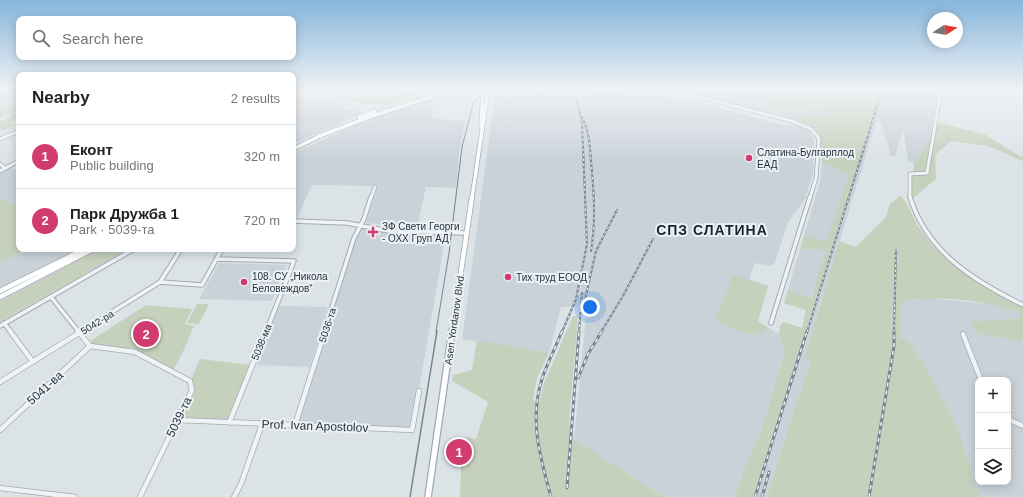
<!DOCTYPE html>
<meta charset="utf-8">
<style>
:root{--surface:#fff;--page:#f6f6f6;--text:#222;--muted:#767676;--line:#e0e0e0;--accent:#d13c70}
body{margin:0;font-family:Helvetica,sans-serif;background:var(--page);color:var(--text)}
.controls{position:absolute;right:12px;bottom:12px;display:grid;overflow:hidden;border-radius:8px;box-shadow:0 2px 10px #0003}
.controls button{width:36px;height:36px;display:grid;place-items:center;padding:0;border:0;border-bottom:1px solid var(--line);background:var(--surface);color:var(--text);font:20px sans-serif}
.compass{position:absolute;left:927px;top:12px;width:36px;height:36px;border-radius:50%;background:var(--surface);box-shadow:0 2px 10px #0003;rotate:79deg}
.you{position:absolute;left:590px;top:307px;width:14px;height:14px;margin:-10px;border:3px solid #fff;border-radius:50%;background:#1a73e8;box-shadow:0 0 0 6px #1a73e833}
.badge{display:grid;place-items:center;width:26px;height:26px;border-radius:50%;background:var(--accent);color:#fff;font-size:13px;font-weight:700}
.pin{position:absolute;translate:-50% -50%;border:2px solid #fff;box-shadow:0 1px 4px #0006}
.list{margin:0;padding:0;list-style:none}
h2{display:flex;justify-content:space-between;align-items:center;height:52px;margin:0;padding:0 16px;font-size:17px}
h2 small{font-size:13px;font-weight:400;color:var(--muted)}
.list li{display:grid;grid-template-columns:26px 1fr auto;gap:12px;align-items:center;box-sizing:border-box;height:64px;padding:0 16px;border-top:1px solid var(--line)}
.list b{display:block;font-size:15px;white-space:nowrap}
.list p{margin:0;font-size:13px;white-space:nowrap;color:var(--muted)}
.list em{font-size:13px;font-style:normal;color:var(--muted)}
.icon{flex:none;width:22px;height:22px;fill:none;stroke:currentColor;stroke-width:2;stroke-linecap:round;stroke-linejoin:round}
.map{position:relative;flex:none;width:1023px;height:497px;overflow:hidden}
.search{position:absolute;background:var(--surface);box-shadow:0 2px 10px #0003;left:16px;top:16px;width:280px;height:44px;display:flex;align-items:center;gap:10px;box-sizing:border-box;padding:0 14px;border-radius:8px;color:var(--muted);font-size:15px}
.panel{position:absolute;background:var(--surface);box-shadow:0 2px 10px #0003;left:16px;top:72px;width:280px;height:180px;border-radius:8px}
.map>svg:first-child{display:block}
.built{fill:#cad2d9;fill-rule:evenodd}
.green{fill:#c6d1bd}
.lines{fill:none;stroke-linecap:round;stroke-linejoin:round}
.minor-far2-casing{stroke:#a2abb1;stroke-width:4.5}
.minor-far1-casing{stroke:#a2abb1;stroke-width:5.5}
.minor-casing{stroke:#a2abb1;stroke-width:6}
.major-far2-casing{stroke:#9baab3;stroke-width:5}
.major-far1-casing{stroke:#9baab3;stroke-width:6}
.major-casing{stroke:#9baab3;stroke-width:8}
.minor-far2{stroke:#eff3f5;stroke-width:3}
.minor-far1{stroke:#eff3f5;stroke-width:3.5}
.minor{stroke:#eff3f5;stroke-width:4.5}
.major-far2{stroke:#fff;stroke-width:3.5}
.major-far1{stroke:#fff;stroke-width:4.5}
.major{stroke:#fff;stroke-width:5.5}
.tram-far1{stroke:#768591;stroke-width:1}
.tram{stroke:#768591;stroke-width:1.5}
.rail-far1-casing{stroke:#768591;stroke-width:2}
.rail-casing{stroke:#768591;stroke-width:3}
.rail-far1{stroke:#ecf1f5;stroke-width:1;stroke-dasharray:2.5;stroke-linecap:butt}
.rail{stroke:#ecf1f5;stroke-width:1.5;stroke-dasharray:4;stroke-linecap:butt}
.poi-dot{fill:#d13c70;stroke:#ecf1f5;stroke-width:1.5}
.labels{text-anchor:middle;stroke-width:4;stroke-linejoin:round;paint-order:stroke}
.poi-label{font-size:10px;fill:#26333e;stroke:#ecf1f5;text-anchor:start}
.street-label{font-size:10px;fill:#26333e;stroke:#ecf1f5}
.near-street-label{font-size:12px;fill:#26333e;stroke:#ecf1f5}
.district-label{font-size:14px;font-weight:bold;letter-spacing:1px;fill:#18242e;stroke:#ecf1f5}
</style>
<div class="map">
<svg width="1023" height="497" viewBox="0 0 1023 497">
<rect width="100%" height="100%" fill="#dce3e7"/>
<path class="built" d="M0,90H19V101L0,110Z
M578,90H840L841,92L829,116L791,119L698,94Z
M881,90H939L929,141L914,164L908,161L903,128L895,157L889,155V148L878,116L817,315L811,362L794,409L767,497H754Z
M495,94L662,95L676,99L678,97L783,125L802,126L810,131L814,142L813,174L805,199L788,222L775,263L771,266L755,263L749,279L768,286L758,321L779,334L785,352L759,437L744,470L735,497H664L574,439L587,306L561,307L549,353L477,341L462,340Z
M293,98L348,104L343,108L363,113L293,144Z
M435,98L431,118L465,121L459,153L456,188L426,187L417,228L366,223L378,186L312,185L297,218H293V153L363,122Z
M822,162L828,164L833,168L850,173L826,243L804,235L821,178Z
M9,167L14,170L19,168V249H79L0,288V171Z
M361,225L389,231L446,233L412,430L295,425L354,238Z
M800,249H819L826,252L819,270L812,298L788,290Z
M219,263L287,265L272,301L199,299Z
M930,298L997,305L1018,311L1021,318L970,323L977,334L1023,341V497H981L972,481L971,470L932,378L910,342L900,337L902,302ZM978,380H1008V482H978Z
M279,306L328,307L310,367L257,365Z"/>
<path class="green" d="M415,90H440L389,105L348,102L332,94L361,98L377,94L389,95Z
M840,90H881L754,497H735L744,470L759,437L785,352L779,334L780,325L784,322L802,328L806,310L784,303L788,290L812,298L819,270L826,252L819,249H800L804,235L826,242L849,174L833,168L828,164L822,162C822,132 821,128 791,119L829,115L811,92H841Z
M762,95L805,96L814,111L770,110Z
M19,102V107L16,109L19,111V117L10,122L14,125L5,130H0V121L6,120L5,118L12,115L10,114L0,118V110Z
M934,121L986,135L1023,158V161L988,146L951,141L935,155L936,179L913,198L911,186L914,164L929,141Z
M900,196C909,202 913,220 921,230C946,266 984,289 1023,307V341L977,334L969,322L1020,318L1018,311C981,301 940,294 902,302L900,337L910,342L932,378L958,428L971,470L972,481L981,497H767L794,409L811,362L805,357L839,241L856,247L886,217L890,204Z
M0,198L16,206L19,204V249H25L0,263Z
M99,249H125L118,255L0,322V301Z
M733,275L768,286L758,321L766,327L763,333L751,335L719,323L716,319Z
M197,304H209L199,324L187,323Z
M146,305L192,309L185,324L194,326C189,337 179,364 171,372L135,352L90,346L87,343Z
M573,316H578L569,424L574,439L664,497H460L461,467H466V437L476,439L488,402L452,381L453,375L472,370L477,340L549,353L537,378L533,400L539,404L544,383Z
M200,359L252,365L229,423L177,420L192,390L190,381Z"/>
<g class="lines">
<g class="minor-far2-casing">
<path id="minor-far2" d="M491,90L688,94L792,121L811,129L819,138L816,178L810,198
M1017,90L1023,91
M488,93H526
M540,93H576
M0,139L19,131
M0,164L5,168
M0,171L19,161
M371,198L375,187
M910,198V174L927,173L941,90"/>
</g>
<g class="minor-far1-casing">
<path id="minor-far1" d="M910,197C927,252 974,281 1023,305
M293,221L347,223L389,231L466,233
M216,259L294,261L266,332
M160,282L202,285L222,249
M51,297L79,332
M4,323L11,332
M771,323L810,197
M0,326L134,249
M80,332L160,282L181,249
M324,332L354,238L364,219L371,197"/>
</g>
<g class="minor-casing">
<path id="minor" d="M10,331L33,362
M78,331L90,346L135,352L190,381L192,390L140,497
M963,334L981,380
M0,382L82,331
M1008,419L1023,426
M177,420L412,430L419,391
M229,423L266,331
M295,425L325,331
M0,430L90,346
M0,488L75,497
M234,497L241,484L262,424"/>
</g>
<g class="major-far2-casing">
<path id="major-far2" d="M359,117L375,111
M481,127L483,91
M317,137L372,116L437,95L455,92L488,93
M293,149L318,137
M472,198L488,90"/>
</g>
<g class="major-far1-casing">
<path id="major-far1" d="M0,291L85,249
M0,297L93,249
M452,332L472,197"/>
</g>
<g class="major-casing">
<path id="major" d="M428,497L452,331"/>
</g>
<use href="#minor-far2" class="minor-far2"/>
<use href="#minor-far1" class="minor-far1"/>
<use href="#minor" class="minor"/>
<use href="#major-far2" class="major-far2"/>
<use href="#major-far1" class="major-far1"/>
<use href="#major" class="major"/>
<path class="tram-far1" d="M436,332L449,253L462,147L473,104L484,90"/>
<path class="tram" d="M410,497L437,331"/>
<g class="rail-far1-casing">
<path id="rail-far1" d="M583,118C589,132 590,146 591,161C594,191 596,221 591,251
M585,300L596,251L617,210
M562,332L576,299L587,244L582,123L577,100
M579,332L582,293
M601,332L623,296L653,239
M807,332L882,90
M894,332L896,250"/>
</g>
<g class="rail-casing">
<path id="rail" d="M578,378L588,354L602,331
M567,488L579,331
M551,497C540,457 529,420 542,379C547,363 556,347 562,331
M755,497L807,331
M762,497L769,472
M869,497L894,346V331"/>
</g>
<use href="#rail-far1" class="rail-far1"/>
<use href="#rail" class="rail"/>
</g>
<linearGradient id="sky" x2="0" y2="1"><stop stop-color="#87b6dc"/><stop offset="0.56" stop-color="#eff2f4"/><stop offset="1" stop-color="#eff2f4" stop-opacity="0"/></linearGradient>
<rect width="1023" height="160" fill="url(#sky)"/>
<g class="poi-dot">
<circle cx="749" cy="158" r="4"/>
<path d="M371 226h4v4h4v4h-4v4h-4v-4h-4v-4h4z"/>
<circle cx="508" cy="277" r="4"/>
<circle cx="244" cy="282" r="4"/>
</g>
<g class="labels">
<g class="poi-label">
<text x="757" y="156">Слатина-Булгарплод<tspan x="757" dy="12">ЕАД</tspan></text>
<text x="382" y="230">ЗФ Свети Георги<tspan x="382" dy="12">- ОХХ Груп АД</tspan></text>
<text x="252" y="280">108. СУ „Никола<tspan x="252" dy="12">Беловеждов“</tspan></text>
<text x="516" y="281">Тих труд ЕООД</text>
</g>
<g class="street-label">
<text transform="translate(454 319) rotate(-82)" y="4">Asen Yordanov Blvd.</text>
<text transform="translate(97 322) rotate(-32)" y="4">5042-ра</text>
<text transform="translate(327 325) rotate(-72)" y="4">5036-та</text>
<text transform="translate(261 342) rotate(-68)" y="4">5038-ма</text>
</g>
<g class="near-street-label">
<text transform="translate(45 388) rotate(-42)" y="4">5041-ва</text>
<text transform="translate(179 417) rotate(-64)" y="4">5039-та</text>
<text transform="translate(315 426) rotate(2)" y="4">Prof. Ivan Apostolov</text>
</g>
<g class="district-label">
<text x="712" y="235">СПЗ СЛАТИНА</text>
</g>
</g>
</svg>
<div class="controls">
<button>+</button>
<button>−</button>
<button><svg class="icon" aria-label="layers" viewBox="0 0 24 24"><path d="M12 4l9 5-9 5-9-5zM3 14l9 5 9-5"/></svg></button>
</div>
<svg class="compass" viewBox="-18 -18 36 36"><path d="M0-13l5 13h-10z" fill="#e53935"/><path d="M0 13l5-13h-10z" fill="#767676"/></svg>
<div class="you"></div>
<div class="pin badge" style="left:459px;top:452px">1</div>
<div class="pin badge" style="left:146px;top:334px">2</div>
<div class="search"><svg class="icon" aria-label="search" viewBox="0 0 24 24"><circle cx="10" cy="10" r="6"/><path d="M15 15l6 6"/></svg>Search here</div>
<section class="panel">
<h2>Nearby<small>2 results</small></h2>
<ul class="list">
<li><span class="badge">1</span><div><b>Еконт</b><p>Public building</p></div><em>320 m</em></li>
<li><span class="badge">2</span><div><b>Парк Дружба 1</b><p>Park · 5039-та</p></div><em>720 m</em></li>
</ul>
</section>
</div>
